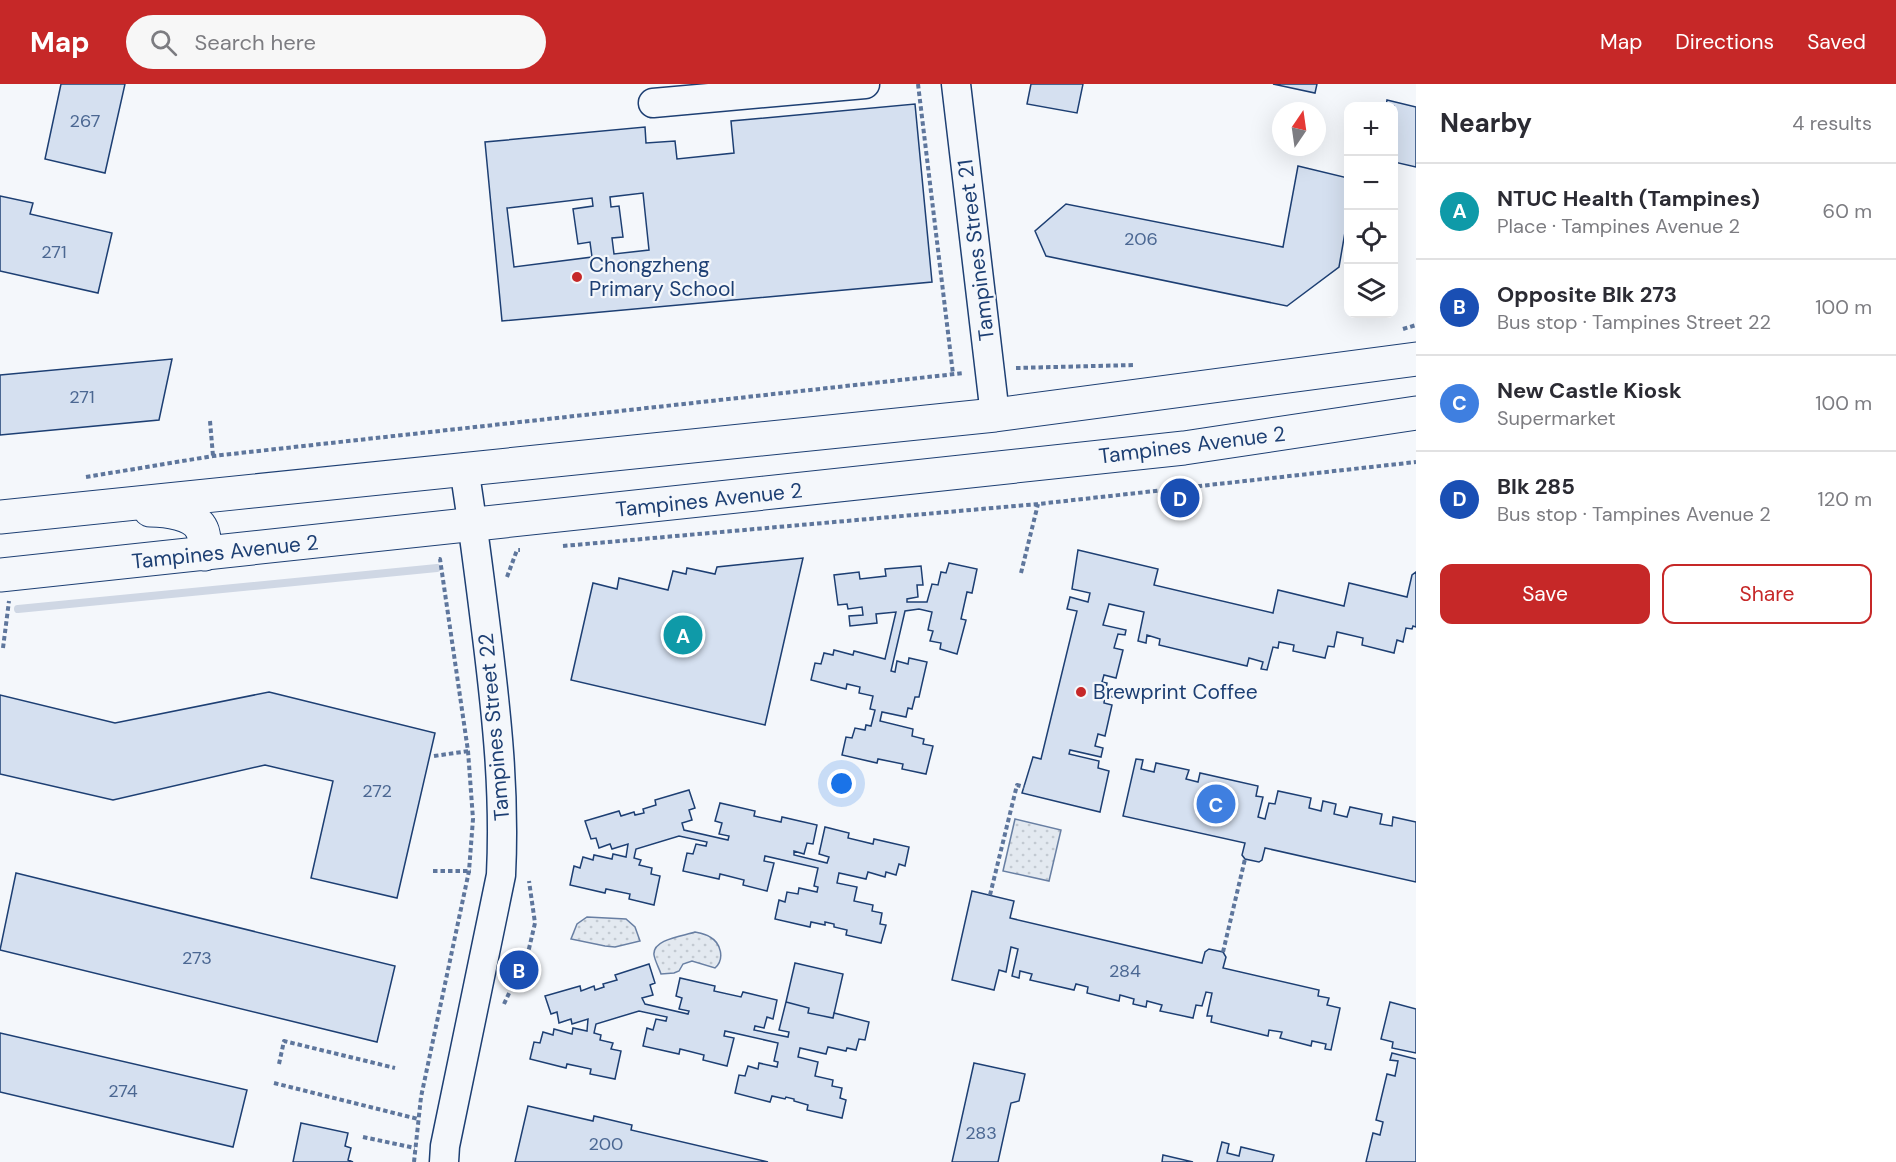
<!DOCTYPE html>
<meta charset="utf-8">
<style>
:root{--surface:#fff;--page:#f7f7f7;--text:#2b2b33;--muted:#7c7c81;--line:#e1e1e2;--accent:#c62828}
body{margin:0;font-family:"DM Sans",sans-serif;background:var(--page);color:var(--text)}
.controls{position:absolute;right:18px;top:18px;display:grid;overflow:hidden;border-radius:12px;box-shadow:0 6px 24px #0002}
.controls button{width:54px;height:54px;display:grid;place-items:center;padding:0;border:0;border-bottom:2px solid var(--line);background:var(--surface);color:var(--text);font:30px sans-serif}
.compass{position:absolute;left:1272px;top:18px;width:54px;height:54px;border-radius:50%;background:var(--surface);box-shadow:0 6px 24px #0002;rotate:13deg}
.you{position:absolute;left:842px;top:700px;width:21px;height:21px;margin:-15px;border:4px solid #fff;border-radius:50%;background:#1a73e8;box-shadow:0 0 0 9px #1a73e833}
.badge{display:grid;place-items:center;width:39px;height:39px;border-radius:50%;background:var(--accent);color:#fff;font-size:20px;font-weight:700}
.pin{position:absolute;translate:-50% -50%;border:3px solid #fff;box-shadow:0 2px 6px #0006}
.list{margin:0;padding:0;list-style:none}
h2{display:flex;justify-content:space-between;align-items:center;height:78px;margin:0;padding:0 24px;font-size:26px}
h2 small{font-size:20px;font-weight:400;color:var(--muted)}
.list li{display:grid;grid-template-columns:39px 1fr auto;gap:18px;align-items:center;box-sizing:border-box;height:96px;padding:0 24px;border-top:2px solid var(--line)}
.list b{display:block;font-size:22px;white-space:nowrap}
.list p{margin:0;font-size:20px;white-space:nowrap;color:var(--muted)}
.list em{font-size:20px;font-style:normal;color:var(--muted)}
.actions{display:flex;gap:12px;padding:18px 24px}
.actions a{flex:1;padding:14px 0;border:2px solid var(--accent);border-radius:12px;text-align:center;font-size:21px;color:var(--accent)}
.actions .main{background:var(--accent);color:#fff}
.icon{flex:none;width:33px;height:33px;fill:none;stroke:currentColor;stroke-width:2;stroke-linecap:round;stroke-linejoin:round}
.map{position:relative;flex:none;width:1416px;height:1078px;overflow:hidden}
header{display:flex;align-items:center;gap:36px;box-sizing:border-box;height:84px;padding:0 30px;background:var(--accent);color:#fff}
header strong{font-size:28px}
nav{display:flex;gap:33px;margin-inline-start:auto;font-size:21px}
.search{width:420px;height:54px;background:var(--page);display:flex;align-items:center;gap:15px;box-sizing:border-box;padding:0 21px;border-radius:33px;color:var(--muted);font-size:22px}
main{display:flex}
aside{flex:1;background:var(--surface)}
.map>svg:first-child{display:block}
.park{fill:url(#park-dots);stroke:#687fa3;stroke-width:1.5}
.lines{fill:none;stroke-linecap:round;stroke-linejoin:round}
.stream{stroke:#cfd7e4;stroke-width:8}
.building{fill:#d5e0f0;stroke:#1d3f73;stroke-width:1.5;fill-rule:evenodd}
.minor-casing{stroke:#1d3f73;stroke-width:31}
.major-casing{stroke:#1d3f73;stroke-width:35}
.path{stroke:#5e769c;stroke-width:4;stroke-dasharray:4.5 3;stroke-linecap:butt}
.minor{stroke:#f4f7fb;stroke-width:28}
.major{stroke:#f4f7fb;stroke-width:33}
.poi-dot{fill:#c62828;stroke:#f4f7fb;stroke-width:2}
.labels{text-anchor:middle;stroke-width:4.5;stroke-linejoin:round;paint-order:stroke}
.number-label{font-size:18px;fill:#4b6792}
.street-label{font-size:21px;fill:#1d3f73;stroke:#f4f7fb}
.poi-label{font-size:21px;fill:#1d3f73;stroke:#f4f7fb;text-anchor:start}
</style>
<header>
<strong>Map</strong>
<div class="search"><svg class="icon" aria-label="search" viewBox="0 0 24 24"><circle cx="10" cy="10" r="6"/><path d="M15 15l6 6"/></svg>Search here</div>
<nav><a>Map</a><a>Directions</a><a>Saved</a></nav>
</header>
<main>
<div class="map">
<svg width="1416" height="1078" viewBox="0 0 1416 1078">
<defs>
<pattern id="park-dots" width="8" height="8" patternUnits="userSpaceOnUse" patternTransform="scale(1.5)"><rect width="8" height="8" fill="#e3e9f0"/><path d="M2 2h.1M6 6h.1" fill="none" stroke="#c2c9d1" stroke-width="1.8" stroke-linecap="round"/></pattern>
</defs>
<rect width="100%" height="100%" fill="#f4f7fb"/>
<path class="park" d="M1015,735L1061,746L1049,797L1003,787Z
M587,833L626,835L635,843L640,857L615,863L605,862L571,855L577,840Z
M695,848C700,849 706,850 710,853C721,859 725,875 715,884L692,877L683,880L679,887L674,889L661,890C659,884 655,877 654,871C652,855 684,852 695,848Z"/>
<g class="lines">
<path class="stream" d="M18,525L437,484"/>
</g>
<path class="building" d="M61,0H125L105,89L45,75Z
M1031,0H1083L1077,29L1027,20Z
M1273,0H1317L1315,9Z
M1387,16L1416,23V83L1394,78V22H1386Z
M915,20L932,198L502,237L485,58L645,43L646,59L675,57L677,75L734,69L731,37ZM643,109L649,166L614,170L612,154L623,153L619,122L611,123L610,113ZM592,114L593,122L573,125L578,160L590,158L592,173L514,183L507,124Z
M1298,82L1348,94V131L1339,183L1287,222L1046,172L1035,147L1066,120L1283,163Z
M0,112L33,119L30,130L112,149L98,209L0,187Z
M172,275L159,336L0,351V291Z
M1078,466L1158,485L1154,501L1273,529L1278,506L1344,522L1349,499L1407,513L1412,491L1416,488V543L1413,542L1412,545L1406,544L1403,558L1397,556L1394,569L1362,561L1363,554L1337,548L1334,563L1328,562L1325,574L1293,567L1294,561L1279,558L1278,564L1273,563L1267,586L1261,585L1263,578L1249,574L1247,582L1159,561L1160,555L1147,551L1146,559L1138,557L1144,528L1109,520L1103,541L1126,546L1125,551L1118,550L1114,564L1123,566L1116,594L1104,591L1102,598L1107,599L1106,605L1115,607L1113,613L1105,611L1104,619L1112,621L1105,652L1098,650L1095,662L1103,664L1101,673L1070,666L1069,670L1099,677L1098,684L1109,687L1100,728L1022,709L1033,673L1041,675L1077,527L1067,525L1070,513L1088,518L1090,509L1072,505Z
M803,474L765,641L571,596L593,499L617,505L619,494L668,506L673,487L686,490L687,484L715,490L717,483Z
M949,479L977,485L972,509L967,508L961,535L966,536L957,570L940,565L941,559L930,557L933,547L928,546L932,528L919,525L905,527L891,587L895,588L897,577L908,580L909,574L927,578L919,613H915L912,625L908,624L906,633L882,628L880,637L913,645L912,652L924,655L923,660L933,662L926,690L902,685L903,680L878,675L877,679L842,671L846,653L852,654L855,644L865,646L866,641L871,642L875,626L870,625L873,612L859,609L860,603L847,600L846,605L811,596L815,579L821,580L824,569L833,571L834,566L853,571L854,567L885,575L896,528L876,530L877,539L850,542L849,532L863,531L862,523L848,525L847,520L838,521L834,491L859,488L860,495L886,492L885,485L921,482L923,501H917L918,513L907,515V518H927L932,500L938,501L941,488L946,489Z
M269,608L435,649L397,814L311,794L333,697L265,681L113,716L0,690V611L115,639Z
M1136,675L1143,676L1141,685L1154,688L1156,679L1189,686L1186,695L1198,698L1200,689L1258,702L1256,712L1263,713L1258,733L1265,735L1269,719L1275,720L1278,707L1311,714L1309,724L1321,727L1323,717L1336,720L1334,730L1347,733L1350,723L1382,730L1380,740L1392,742L1393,733L1416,738V798L1265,764L1262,776L1259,778L1245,775L1242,771L1245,759L1123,732Z
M689,706L695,724L689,726L692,736L682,739L684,746L728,756L729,752L719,750L722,739L715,737L720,719L755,727L754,732L781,738L782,733L817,741L813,760L807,759L804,770L794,767V771L827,779L829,773L819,770L825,743L849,749L848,754L873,760L874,755L909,763L905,782L899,780L896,791L886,788L885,793L868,788L866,795L839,789L837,799L857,803L854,817L873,821L872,827L882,829L880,840L886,841L881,859L846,851L847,846L834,843V840L825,838V841L811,838L810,843L775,835L779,816L785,818L787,808L798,810L799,804L817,808L818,803L814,802L818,784L765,772L764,777L774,779L767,807L743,801L744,796L720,790L719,795L683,787L687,769L693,770L696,760L706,762L707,758L679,752L636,765L634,774L641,776L639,781L652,784L651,790L660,792L654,821L629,815L630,810L606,805L605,809L570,801L574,782L580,784L583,773L593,776L594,771L612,775L613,770L626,773L628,760L612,765L610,760L599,764L596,754L591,755L585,737L619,727L621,732L634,728L635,731L644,729L643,725L656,721L655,716Z
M16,789L395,882L377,958L0,866Z
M972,807L1014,817L1010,834L1202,879L1205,868L1209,865L1223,868L1226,873L1223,884L1319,906L1318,912L1329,914L1327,921L1340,924L1331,966L1325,965L1326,960L1312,957L1311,962L1280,954L1282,948L1269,946L1268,952L1211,938L1212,932H1207L1212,909L1206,908L1202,922L1196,921L1193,934L1160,927L1162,921L1147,917L1146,923L1133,920L1134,915L1120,911L1119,917L1087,909L1088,903L1076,900L1074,906L1030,896L1032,890L1020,887L1019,894L1012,892L1018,865L1011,863L1006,888L999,886L994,906L952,896Z
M795,879L843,890L833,934L808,929L809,924L786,918Z
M649,880L655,899L650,901L653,911L642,914L645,920L688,930L689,927L679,925L682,914L676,912L680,894L715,902L714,907L741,913L743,908L777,916L773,935L767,933L764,944L755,942L754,946L788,953L789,948L779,946L786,918L809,924L808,929L833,934L834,929L869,938L865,956L859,955L856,966L847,964L846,967L828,963L826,970L800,964L798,973L818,978L815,992L833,996L832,1002L842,1004L840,1014L846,1016L842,1034L807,1026L808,1021L794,1017V1015L786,1013L785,1015L772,1012L770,1018L735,1009L739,991L745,992L748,982L758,985L759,979L777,983L778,978L774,977L778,959L725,947L724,952L734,954L727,982L703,976L704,971L680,965L679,970L643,962L647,944L653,946L656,935L666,937L667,933L639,927L596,940L594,949L601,951L600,956L613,959L611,965L621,967L615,995L590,990L591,985L567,980L566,984L530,975L534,958L540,959L543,948L553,951L554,945L572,950L573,944L587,947L588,935L572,940L571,935L559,939L557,928L551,930L545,912L580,902L581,907L594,902L595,906L604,903L603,900L617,896L615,891Z
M1390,918L1416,925V969L1392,964L1393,958L1381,955Z
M0,949L247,1006L233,1063L0,1008Z
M1392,969L1416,975V1078H1366L1373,1049L1380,1051L1383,1038L1376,1036L1387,990L1395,992L1398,977L1390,976Z
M974,979L1025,990L1019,1017L1011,1019L998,1078H952Z
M528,1022L593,1037L594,1032L632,1041L631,1046L768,1078H515Z
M301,1039L348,1049L345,1062L351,1064L348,1076L353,1078H293Z
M1222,1058L1229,1060L1227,1069L1239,1072L1241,1063L1274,1071L1272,1078H1217Z
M1163,1071L1193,1078H1162Z"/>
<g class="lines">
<g class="minor-casing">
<path id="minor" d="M956,0L995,331
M653,19L865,0
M444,1078L445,1062L501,791C505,709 497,634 487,553C480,497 473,440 464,384"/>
</g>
<g class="major-casing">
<path id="major" d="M150,426C165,426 195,429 202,446C205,452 204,463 205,470
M0,433L995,331L1416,275
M0,491L1184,364L1416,329"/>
</g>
<path class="path" d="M918,0L953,290
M1403,245L1416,241
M1016,284L1134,281
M210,337L213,372
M86,393L213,372L964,289
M563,462L1038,420L1416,378
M1021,489L1038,420
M507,493L517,466H520
M3,564L9,517
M434,672L469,667
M433,787H471
M990,811L1017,701L1024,703
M1223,868L1245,775
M504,920L528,869L535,839L529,797
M279,980L284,957L395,984
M274,999L418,1035
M363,1053L415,1064
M414,1078L421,1013L469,787L473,735L468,667L440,475H436"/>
<use href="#minor" class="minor"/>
<use href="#major" class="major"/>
</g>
<g class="poi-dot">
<circle cx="577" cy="193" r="6"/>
<circle cx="1081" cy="608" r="6"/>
</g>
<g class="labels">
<g class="number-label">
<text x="85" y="43">267</text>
<text x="1141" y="161">206</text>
<text x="54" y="174">271</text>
<text x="82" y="319">271</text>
<text x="377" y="713">272</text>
<text x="197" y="880">273</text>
<text x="1125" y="893">284</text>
<text x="123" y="1013">274</text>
<text x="981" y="1055">283</text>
<text x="606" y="1066">200</text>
</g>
<g class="street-label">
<text transform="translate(976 166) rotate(-97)" y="7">Tampines Street 21</text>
<text transform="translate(1192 361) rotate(-7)" y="7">Tampines Avenue 2</text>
<text transform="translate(709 416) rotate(-6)" y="7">Tampines Avenue 2</text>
<text transform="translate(225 468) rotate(-6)" y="7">Tampines Avenue 2</text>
<text transform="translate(494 643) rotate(-95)" y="7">Tampines Street 22</text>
</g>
<g class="poi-label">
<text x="589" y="188">Chongzheng<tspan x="589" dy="24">Primary School</tspan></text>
<text x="1093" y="615">Brewprint Coffee</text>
</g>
</g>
</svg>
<div class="controls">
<button>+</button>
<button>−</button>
<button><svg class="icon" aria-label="locate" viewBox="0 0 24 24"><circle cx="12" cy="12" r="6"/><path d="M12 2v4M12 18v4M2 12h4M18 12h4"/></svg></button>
<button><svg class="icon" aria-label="layers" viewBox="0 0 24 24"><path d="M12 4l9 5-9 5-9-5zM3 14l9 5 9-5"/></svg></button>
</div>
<svg class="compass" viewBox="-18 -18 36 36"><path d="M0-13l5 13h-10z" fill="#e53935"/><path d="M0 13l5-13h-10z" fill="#7c7c81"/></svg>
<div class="you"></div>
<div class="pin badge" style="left:683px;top:551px;background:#0f9aa8">A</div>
<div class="pin badge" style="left:519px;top:886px;background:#1a4fb4">B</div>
<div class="pin badge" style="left:1216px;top:720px;background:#3f7fe0">C</div>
<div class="pin badge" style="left:1180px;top:414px;background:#1a4fb4">D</div>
</div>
<aside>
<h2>Nearby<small>4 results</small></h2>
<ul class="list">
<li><span class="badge" style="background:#0f9aa8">A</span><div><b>NTUC Health (Tampines)</b><p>Place · Tampines Avenue 2</p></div><em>60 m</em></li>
<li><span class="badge" style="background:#1a4fb4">B</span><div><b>Opposite Blk 273</b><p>Bus stop · Tampines Street 22</p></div><em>100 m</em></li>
<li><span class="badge" style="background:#3f7fe0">C</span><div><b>New Castle Kiosk</b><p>Supermarket</p></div><em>100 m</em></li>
<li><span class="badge" style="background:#1a4fb4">D</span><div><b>Blk 285</b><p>Bus stop · Tampines Avenue 2</p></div><em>120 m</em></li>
</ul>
<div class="actions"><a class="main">Save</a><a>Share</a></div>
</aside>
</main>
